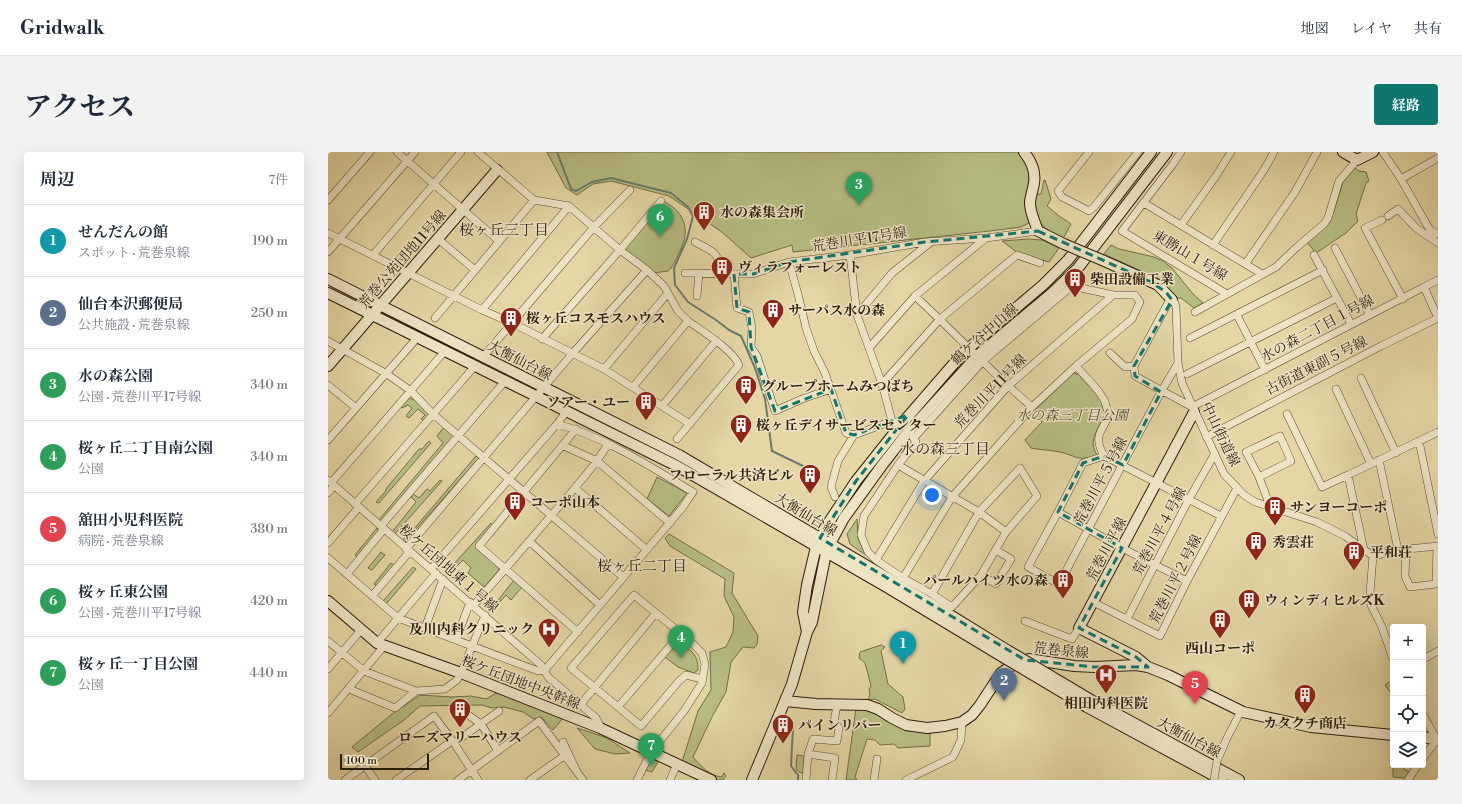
<!DOCTYPE html>
<html lang="ja">
<meta charset="utf-8">
<style>
:root{--surface:#fff;--page:#f2f2f3;--text:#1f2937;--muted:#747a83;--line:#e0e1e3;--accent:#0f766e}
body{margin:0;font-family:"Libre Bodoni","Noto Serif JP",serif;background:var(--page);color:var(--text)}
.controls{position:absolute;right:12px;bottom:12px;display:grid;overflow:hidden;border-radius:4px;box-shadow:0 4px 16px #0002}
.controls button{width:36px;height:36px;display:grid;place-items:center;padding:0;border:0;border-bottom:1px solid var(--line);background:var(--surface);color:var(--text);font:20px sans-serif}
.scale{position:absolute;left:12px;bottom:10px;width:89px;box-sizing:border-box;padding-left:4px;border:2px solid #2b1e0b;border-top:0;font-size:11px;line-height:14px;white-space:nowrap;color:#2b1e0b;-webkit-text-stroke:3px #ede4c4;paint-order:stroke}
.you{position:absolute;left:604px;top:343px;width:14px;height:14px;margin:-10px;border:3px solid #fff;border-radius:50%;background:#1a73e8;box-shadow:0 0 0 6px #1a73e833}
.badge{display:grid;place-items:center;width:26px;height:26px;border-radius:50%;background:var(--accent);color:#fff;font-size:13px;font-weight:700}
.pin{position:absolute;translate:-50% -33px;filter:drop-shadow(0 1px 2px #0008)}
.pin::after{content:'';position:absolute;top:21px;width:14px;height:12px;background:inherit;clip-path:polygon(0 0,100% 0,50% 100%)}
.list{margin:0;padding:0;list-style:none}
h2{display:flex;justify-content:space-between;align-items:center;height:52px;margin:0;padding:0 16px;font-size:17px}
h2 small{font-size:13px;font-weight:400;color:var(--muted)}
.list li{display:grid;grid-template-columns:26px 1fr auto;gap:12px;align-items:center;box-sizing:border-box;height:72px;padding:0 16px;border-top:1px solid var(--line)}
.list b{display:block;font-size:15px;white-space:nowrap}
.list p{margin:0;font-size:13px;white-space:nowrap;color:var(--muted)}
.list em{font-size:13px;font-style:normal;color:var(--muted)}
.icon{flex:none;width:22px;height:22px;fill:none;stroke:currentColor;stroke-width:2;stroke-linecap:round;stroke-linejoin:round}
.map{position:relative;flex:none;width:1110px;height:628px;overflow:hidden;border-radius:4px}
header{display:flex;align-items:center;gap:24px;box-sizing:border-box;height:56px;padding:0 20px;background:var(--surface);border-bottom:1px solid var(--line)}
header strong{font-size:19px}
nav{display:flex;gap:22px;margin-inline-start:auto;font-size:14px}
.intro{display:flex;align-items:center;justify-content:space-between;box-sizing:border-box;height:96px;padding:0 24px}
h1{margin:0;font-size:28px}
.button{padding:10px 18px;border-radius:4px;background:var(--accent);color:#fff;font-size:14px;font-weight:700}
main{display:flex;gap:24px;padding:0 24px}
aside{flex:1;background:var(--surface);border-radius:4px;box-shadow:0 4px 16px #0002}
.map>svg:first-child{display:block}
.green{fill:#b7bd84;stroke:#716e48}
.lines{fill:none;stroke-linecap:round;stroke-linejoin:round}
.stream{stroke:#6c7a6e;stroke-width:2}
.street-casing{stroke:#594c32;stroke-width:8}
.secondary-casing{stroke:#2b1e0b;stroke-width:12}
.street{stroke:#ede4c4;stroke-width:7}
.secondary{stroke:#ede4c4;stroke-width:10}
.street-bridge-casing{stroke:#594c32;stroke-width:8;stroke-linecap:butt}
.secondary-bridge-casing{stroke:#2b1e0b;stroke-width:12;stroke-linecap:butt}
.street-bridge{stroke:#ede4c4;stroke-width:7}
.secondary-bridge{stroke:#ede4c4;stroke-width:10}
.marked{fill:none;stroke:#0f766e;stroke-width:3;stroke-dasharray:8 5;stroke-linejoin:round}
.labels{text-anchor:middle;stroke-width:3;stroke-linejoin:round;paint-order:stroke}
.poi-label{font-size:14px;font-weight:bold;fill:#2b1e0b;stroke:#ede4c4;text-anchor:start}
.street-label{font-size:14px;fill:#2b1e0b;stroke:#ede4c4}
.park-label{font-size:14px;font-style:italic;fill:#554e2f;stroke:#ede4c4}
.neighbourhood-label{font-size:15px;fill:#2b1e0b;stroke:#ede4c4}
</style>
<header>
<strong>Gridwalk</strong>
<nav><a>地図</a><a>レイヤ</a><a>共有</a></nav>
</header>
<div class="intro"><h1>アクセス</h1><a class="button">経路</a></div>
<main>
<aside>
<h2>周辺<small>7件</small></h2>
<ul class="list">
<li><span class="badge" style="background:#0f9aa8">1</span><div><b>せんだんの館</b><p>スポット · 荒巻泉線</p></div><em>190 m</em></li>
<li><span class="badge" style="background:#5c6f8a">2</span><div><b>仙台本沢郵便局</b><p>公共施設 · 荒巻泉線</p></div><em>250 m</em></li>
<li><span class="badge" style="background:#2e9e5b">3</span><div><b>水の森公園</b><p>公園 · 荒巻川平17号線</p></div><em>340 m</em></li>
<li><span class="badge" style="background:#2e9e5b">4</span><div><b>桜ヶ丘二丁目南公園</b><p>公園</p></div><em>340 m</em></li>
<li><span class="badge" style="background:#e0444e">5</span><div><b>舘田小児科医院</b><p>病院 · 荒巻泉線</p></div><em>380 m</em></li>
<li><span class="badge" style="background:#2e9e5b">6</span><div><b>桜ヶ丘東公園</b><p>公園 · 荒巻川平17号線</p></div><em>420 m</em></li>
<li><span class="badge" style="background:#2e9e5b">7</span><div><b>桜ヶ丘一丁目公園</b><p>公園</p></div><em>440 m</em></li>
</ul>
</aside>
<div class="map">
<svg width="1110" height="628" viewBox="0 0 1110 628">
<rect width="100%" height="100%" fill="#e4d6a5"/>
<filter id="stains"><feTurbulence type="fractalNoise" baseFrequency=".005" numOctaves="4"/><feColorMatrix values="0 0 0 0 .2 0 0 0 0 .09 0 0 0 0 .02 0 0 0 .5 -.17"/></filter>
<radialGradient id="worn" r=".72"><stop offset=".6" stop-color="#630" stop-opacity="0"/><stop offset="1" stop-color="#630" stop-opacity=".3"/></radialGradient>
<path class="green" d="M219,0H690L698,11L702,23L701,34L697,49L701,71L693,75L662,79L465,100L464,93L423,106L394,80L341,44L283,29L265,32L249,43L238,36Z
M1027,16L1031,19L1038,20L1041,29L1038,31L1028,62L1030,69L1018,81L988,101L979,90L1001,71L1005,62L1015,30Z
M716,28H717L723,47L719,54L731,64L743,72L735,87C724,81 709,73 706,59C705,54 707,48 707,43L713,42Z
M336,49C340,52 346,55 349,59C366,78 353,97 344,115L340,119L326,121L297,97Z
M700,87L714,88L731,96L721,110L690,101L674,89Z
M783,93L791,97L826,105L835,109L844,116L865,142L875,151L866,156L853,146H850L830,127L776,102Z
M745,221L750,222C758,231 771,242 775,254C781,272 756,282 769,303C750,310 749,304 732,300C723,298 713,298 703,296L697,288L714,270L705,260Z
M82,246L90,250L101,261L96,269L93,267L97,263L90,257L81,266L78,264L84,256L80,253L74,256L73,255L80,247Z
M116,275L126,283L125,286L53,370L50,369L115,291L109,284Z
M101,289L103,291L51,351L48,350L58,339V337L91,297H94Z
M148,304L151,306L76,391L74,389L81,380L85,378Z
M329,325L359,341L341,364L319,347Z
M112,328L114,329L66,383L64,380L88,350L83,345L85,342L91,346L99,337L102,339Z
M529,367L530,386L537,402H536L522,392L519,382Z
M163,371L165,373L147,394L171,414V418L156,435L140,421L143,416L135,408L128,415L125,413Z
M49,376L51,381L30,406L27,403Z
M341,382L406,421L404,441L430,484L429,492L426,496L415,495L403,510L398,540L385,563L365,605C373,614 381,624 394,625L396,621L398,624L395,628H390L354,610L370,559L383,538L382,500L398,495L405,480L406,465L396,444L397,427L342,394L337,386Z
M53,400L57,403L44,418L40,416Z
M63,411L67,414L49,434L46,432Z
M85,415L88,417L58,452L55,449Z
M186,428L194,435L183,448L178,443L170,452H167Z
M349,490H352C364,500 370,502 370,518L366,521L350,515L337,505Z
M553,493L557,495L553,499L560,532L575,545L577,557L574,561L547,547L540,548L542,543L541,537L543,534L537,511L531,506L532,500Z
M1065,527V544L1057,533Z
M170,540L235,566L225,578L213,565L206,567L195,560L176,555L164,556L154,553L92,554L76,568L30,600L24,595L64,562L92,543L123,545L143,544L158,547Z
M528,556L547,558L602,581V594L570,596L566,592L552,593L547,588L539,587L527,625L529,628H518Z
M249,576L279,586L302,601L287,602L267,597Z
M1065,595V613H1076V617L1081,620L1077,626L1065,625Z
M469,603L476,604L475,621L471,620L468,617Z
M325,607L330,610L324,620L317,618L322,608Z"/>
<g class="lines">
<path class="stream" d="M229,0L243,37L248,39L264,30L283,26L343,41L360,55L365,64L359,87L346,116L347,133L360,150L388,168L401,178L413,184L427,216L437,247L444,299L475,314L490,323
M465,576L463,614L470,623V628"/>
<g class="street-casing">
<path id="street" d="M69,0L171,89
M150,0L206,48
M761,0L730,39L734,45L761,59L766,55L810,0
M853,0L845,12L794,79L899,142
M1055,0L1073,27L1099,73L1102,78L1110,82
M1073,27L1110,6
M0,48L42,0
M816,51L934,122
M1060,64L1070,57L1088,76L1110,91
M1054,68L1037,76L1075,147
M853,73L888,24L903,0
M0,81L154,158L184,171L276,217L362,272
M110,87L147,118
M367,90C385,100 392,99 391,122
M885,93L936,18L946,0
M1007,96L1042,163
M0,100L87,0
M45,103L133,0
M522,103L529,163L554,232L564,269L567,271
M986,103L1023,172
M461,110L471,146L478,176L486,199L497,221L518,281L526,283L564,269
M918,111L967,40L989,0
M357,121L425,122L461,110L522,103L597,90L658,86L710,79
M406,122L409,156L421,160L424,176L423,195L429,204L447,259L474,247L503,237
M1096,135L1110,128
M369,144L371,121
M587,144C627,181 663,220 704,255
M154,158L241,54
M867,160L948,115L969,95L996,72L1000,66L1011,29L1029,8
M529,163L564,121L603,90
M909,163L937,218
M862,186L995,118
M214,187L292,98L333,49
M0,189L59,222L83,239L105,262L295,425
M541,196L587,144L658,86
M782,201L797,215L806,214
M155,205L266,75L302,38
M748,214C758,226 777,242 779,257C783,277 761,277 776,304
M276,217L340,141
M859,222L1009,146
M1033,226L1068,301
M554,232L612,167L689,103L712,111
M0,233L28,256
M305,235L360,169L350,159L336,134L319,118
M1008,237L1043,312
M334,254L388,189
M959,262L994,335L1020,323
M248,277L151,394L250,480
M878,285L1053,194L1110,166
M586,286L655,209L744,134L785,143H807L812,150L804,167L748,214L704,255L624,345L575,426L604,442L651,360L692,316L709,344L678,380L653,423L624,455L604,442
M349,287L411,213C405,198 374,179 360,169
M0,288L89,186
M1091,289L1110,382
M236,294L269,309L342,371
M776,304L893,364
M1051,308L1070,398
M570,313L651,360L678,380
M931,325L918,300L952,284L963,309L931,325L942,354
M0,328L213,513L220,525L268,566L271,571L269,575
M3,331L117,199
M247,336L319,398
M0,341L6,334
M507,345L503,335L510,309L526,283
M27,352L147,214
M730,360L794,396L859,429
M53,374L177,229
M201,389L272,453
M0,391L31,355
M78,397L244,202L319,118L292,98L241,54L206,48L107,166
M1078,397L1077,424L1082,435L1108,432L1109,394
M1036,398L1020,323L1110,280
M1045,404L1070,398L1110,394
M0,406L70,466L210,519L217,518L355,355L365,340C323,315 277,285 229,272
M548,408L596,329L680,234L785,143
M103,417L229,272L238,260
M739,417L833,240L850,211
M19,422L56,377
M653,423L668,432L683,407L668,398
M575,426L548,408L540,400L533,383L536,364L570,313L588,290L584,284
M736,435L700,415L730,360L755,311L776,304
M44,444L82,399
M765,450L832,484L859,429L909,336
M146,453L247,336L269,309L280,292
M799,467L861,347L886,303
M697,469L744,487L751,476
M97,476L115,427
M128,488L142,450
M0,489L36,519L88,539L117,537L129,528L133,521L157,463
M49,491L108,421
M1065,507L1054,475L1043,453L1042,441L1045,404L1017,384L989,370L927,350L916,343L896,322L854,231L850,211L848,155L847,151L844,148L840,151L806,214L807,224L864,255L1096,135L1110,166
M1095,507L1110,499
M0,517L33,478
M21,537L67,556L88,539
M253,552L328,461
M290,555L353,481
M132,557L153,572L170,599
M0,561L56,494
M1095,563L1109,588L1095,606
M235,590L249,620L255,628
M126,591L171,559
M480,602L507,606L504,628
M889,609L898,588L913,559
M37,614L47,628
M17,628L106,564L126,591L150,628
M68,628L124,589
M130,628L211,569L249,620
M202,628L236,604
M309,628L323,600L356,559L374,531L377,512L374,501L362,489L306,443L243,516L313,574L351,529L358,523L374,527
M342,628L349,612
M478,628L480,602L485,587L509,589L511,576L506,570L509,553
M546,628L549,607
M578,628L625,605L633,588L634,570
M1080,628L1090,613"/>
</g>
<g class="secondary-casing">
<path id="secondary" d="M696,0C705,11 709,22 705,36C704,41 702,46 702,51C702,60 707,71 710,79L736,92
M1015,0L1029,8L1045,0
M774,108L830,133L844,148
M0,127L351,303L614,458L679,498
M0,141L349,314L557,434L675,505
M0,214L169,18
M0,449L49,491L133,521L272,576L383,628
M479,480L475,460L479,433L488,395L501,370L528,329L571,275L635,201L715,133L740,108L823,0
M820,515L808,505L751,476L866,260
M763,548L911,628
M457,549L488,552L539,553L550,557L564,566L578,573L599,576L617,574L634,570L644,563L652,553L673,521L689,510L701,507L746,514L767,515L808,513L820,515L840,523L915,560L983,575L1065,583
M759,555L894,628
M1095,585L1110,588
M424,628L464,532L479,480L484,470L498,401L502,392L516,366L555,312L580,280L650,203L724,141L750,116L839,0"/>
</g>
<use href="#street" class="street"/>
<use href="#secondary" class="secondary"/>
<g class="street-bridge-casing">
<path id="street-bridge" d="M886,628L889,609"/>
</g>
<g class="secondary-bridge-casing">
<path id="secondary-bridge" d="M736,92L774,108
M679,498L763,548
M675,505L759,555"/>
</g>
<use href="#street-bridge" class="street-bridge"/>
<use href="#secondary-bridge" class="secondary-bridge"/>
</g>
<path class="marked" d="M710,79L821,129L838,140L844,148L806,214L807,224L833,240L795,313L776,304L755,311L730,360L794,396L751,476L808,505L820,515H767L697,508L492,386L528,329L580,263L526,283L518,281L503,237L447,259L423,195L421,160L409,156L406,122H425L461,110L597,90Z"/>
<defs>
<g id="building-pin" transform="scale(1.15)"><path d="M0 17L-7.5 6A9.5 9.5 0 1 1 7.5 6Z" fill="#8f2418" stroke="#ede4c4"/><path d="M-4-6H4V6H1V3H-1V6H-4ZM-2.5-4.3h1.7v1.8h-1.7ZM.8-4.3h1.7v1.8H.8ZM-2.5-1h1.7V.8h-1.7ZM.8-1h1.7V.8H.8Z" fill="#fff"/></g>
<g id="hospital-pin" transform="scale(1.15)"><path d="M0 17L-7.5 6A9.5 9.5 0 1 1 7.5 6Z" fill="#8f2418" stroke="#ede4c4"/><path d="M-5-5h3v3.5h4V-5h3V5h-3V1.5h-4V5h-3Z" fill="#fff"/></g>
</defs>
<g fill-rule="evenodd">
<use href="#building-pin" x="376" y="60"/>
<use href="#building-pin" x="394" y="115"/>
<use href="#building-pin" x="747" y="127"/>
<use href="#building-pin" x="445" y="158"/>
<use href="#building-pin" x="183" y="166"/>
<use href="#building-pin" x="418" y="234"/>
<use href="#building-pin" x="318" y="250"/>
<use href="#building-pin" x="413" y="273"/>
<use href="#building-pin" x="482" y="323"/>
<use href="#building-pin" x="187" y="350"/>
<use href="#building-pin" x="947" y="355"/>
<use href="#building-pin" x="928" y="390"/>
<use href="#building-pin" x="1026" y="400"/>
<use href="#building-pin" x="735" y="428"/>
<use href="#building-pin" x="921" y="448"/>
<use href="#building-pin" x="892" y="468"/>
<use href="#hospital-pin" x="221" y="477"/>
<use href="#hospital-pin" x="778" y="523"/>
<use href="#building-pin" x="977" y="543"/>
<use href="#building-pin" x="132" y="557"/>
<use href="#building-pin" x="455" y="573"/>
</g>
<g class="labels">
<g class="poi-label">
<text x="392" y="65">水の森集会所</text>
<text x="410" y="120">ヴィラフォーレスト</text>
<text x="762" y="132">柴田設備工業</text>
<text x="460" y="163">サーパス水の森</text>
<text x="198" y="171">桜ヶ丘コスモスハウス</text>
<text x="434" y="239">グループホームみつばち</text>
<text x="302" y="255" text-anchor="end">ソアー・ユー</text>
<text x="428" y="278">桜ヶ丘デイサービスセンター</text>
<text x="466" y="328" text-anchor="end">フローラル共済ビル</text>
<text x="202" y="355">コーポ山本</text>
<text x="962" y="360">サンヨーコーポ</text>
<text x="944" y="395">秀雲荘</text>
<text x="1042" y="405">平和荘</text>
<text x="720" y="433" text-anchor="end">パールハイツ水の森</text>
<text x="936" y="453">ウィンディヒルズK</text>
<text x="206" y="482" text-anchor="end">及川内科クリニック</text>
<text x="892" y="501" text-anchor="middle">西山コーポ</text>
<text x="778" y="556" text-anchor="middle">相田内科医院</text>
<text x="977" y="576" text-anchor="middle">カタクチ商店</text>
<text x="470" y="578">パインリバー</text>
<text x="132" y="590" text-anchor="middle">ローズマリーハウス</text>
</g>
<g class="street-label">
<text transform="translate(531 87) rotate(-9)" y="5">荒巻川平17号線</text>
<text transform="translate(862 103) rotate(31)" y="5">東勝山１号線</text>
<text transform="translate(74 107) rotate(-49)" y="5">荒巻公苑団地11号線</text>
<text transform="translate(989 176) rotate(-28)" y="5">水の森二丁目１号線</text>
<text transform="translate(656 182) rotate(-42)" y="5">鶴ケ谷中山線</text>
<text transform="translate(192 208) rotate(27)" y="5">大衡仙台線</text>
<text transform="translate(988 213) rotate(-27)" y="5">古街道東副５号線</text>
<text transform="translate(662 239) rotate(-46)" y="5">荒巻川平11号線</text>
<text transform="translate(893 282) rotate(64)" y="5">中山街道線</text>
<text transform="translate(772 329) rotate(-62)" y="5">荒巻川平５号線</text>
<text transform="translate(478 362) rotate(31)" y="5">大衡仙台線</text>
<text transform="translate(831 379) rotate(-62)" y="5">荒巻川平４号線</text>
<text transform="translate(778 397) rotate(-62)" y="5">荒巻川平線</text>
<text transform="translate(121 416) rotate(41)" y="5">桜ケ丘団地東１号線</text>
<text transform="translate(847 427) rotate(-63)" y="5">荒巻川平２号線</text>
<text transform="translate(733 498) rotate(6)" y="5">荒巻泉線</text>
<text transform="translate(193 530) rotate(21)" y="5">桜ケ丘団地中央幹線</text>
<text transform="translate(861 585) rotate(28)" y="5">大衡仙台線</text>
</g>
<g class="park-label">
<text x="744" y="268">水の森三丁目公園</text>
</g>
<g class="neighbourhood-label">
<text x="176" y="83">桜ヶ丘三丁目</text>
<text x="617" y="302">水の森三丁目</text>
<text x="314" y="419">桜ヶ丘二丁目</text>
</g>
</g>
<rect width="100%" height="100%" filter="url(#stains)"/>
<rect width="100%" height="100%" fill="url(#worn)"/>
</svg>
<div class="controls">
<button>+</button>
<button>−</button>
<button><svg class="icon" aria-label="locate" viewBox="0 0 24 24"><circle cx="12" cy="12" r="6"/><path d="M12 2v4M12 18v4M2 12h4M18 12h4"/></svg></button>
<button><svg class="icon" aria-label="layers" viewBox="0 0 24 24"><path d="M12 4l9 5-9 5-9-5zM3 14l9 5 9-5"/></svg></button>
</div>
<div class="scale">100 m</div>
<div class="you"></div>
<div class="pin badge" style="left:575px;top:512px;background:#0f9aa8">1</div>
<div class="pin badge" style="left:676px;top:549px;background:#5c6f8a">2</div>
<div class="pin badge" style="left:531px;top:53px;background:#2e9e5b">3</div>
<div class="pin badge" style="left:353px;top:506px;background:#2e9e5b">4</div>
<div class="pin badge" style="left:867px;top:552px;background:#e0444e">5</div>
<div class="pin badge" style="left:332px;top:85px;background:#2e9e5b">6</div>
<div class="pin badge" style="left:323px;top:614px;background:#2e9e5b">7</div>
</div>
</main>
